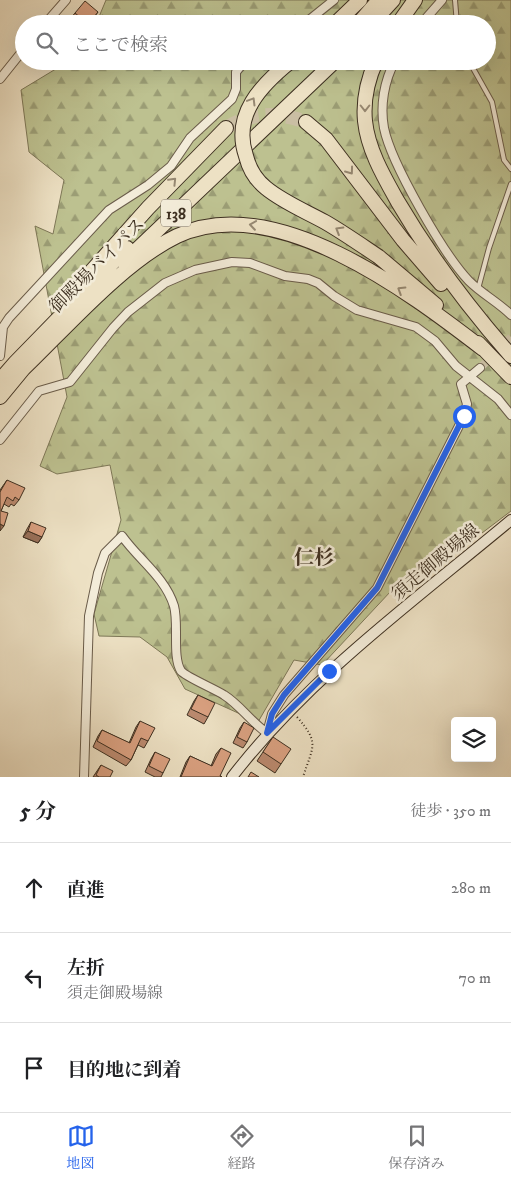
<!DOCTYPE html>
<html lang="ja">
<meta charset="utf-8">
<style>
:root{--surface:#fff;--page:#f2f2f2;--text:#202124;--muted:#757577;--line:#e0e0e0;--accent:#2563eb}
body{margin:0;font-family:"IM FELL DW Pica","Noto Serif JP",serif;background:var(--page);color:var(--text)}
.controls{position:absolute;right:15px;bottom:15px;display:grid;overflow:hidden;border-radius:5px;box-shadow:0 5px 20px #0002}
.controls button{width:45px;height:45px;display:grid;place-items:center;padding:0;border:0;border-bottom:1px solid var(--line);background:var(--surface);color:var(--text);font:25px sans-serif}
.stop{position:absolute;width:15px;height:15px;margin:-11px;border:4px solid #2563eb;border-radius:50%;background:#fff}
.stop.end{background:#2563eb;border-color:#fff;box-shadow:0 1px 5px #0008}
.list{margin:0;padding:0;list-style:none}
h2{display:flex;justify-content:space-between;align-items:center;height:65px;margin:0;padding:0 20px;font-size:21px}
h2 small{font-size:16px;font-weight:400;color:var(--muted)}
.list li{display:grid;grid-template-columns:32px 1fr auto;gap:15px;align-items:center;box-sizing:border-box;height:90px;padding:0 20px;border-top:1px solid var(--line)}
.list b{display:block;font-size:19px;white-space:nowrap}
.list p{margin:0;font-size:16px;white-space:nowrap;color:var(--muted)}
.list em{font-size:16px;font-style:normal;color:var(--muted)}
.icon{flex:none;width:28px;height:28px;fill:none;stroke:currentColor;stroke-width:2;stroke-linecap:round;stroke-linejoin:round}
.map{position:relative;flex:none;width:511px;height:777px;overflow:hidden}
.search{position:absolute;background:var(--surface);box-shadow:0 5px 20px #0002;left:15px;right:15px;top:15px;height:55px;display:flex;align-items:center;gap:12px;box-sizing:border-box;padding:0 18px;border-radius:28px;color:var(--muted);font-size:19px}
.sheet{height:335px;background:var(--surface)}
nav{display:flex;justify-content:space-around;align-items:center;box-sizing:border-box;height:70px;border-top:1px solid var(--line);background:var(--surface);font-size:14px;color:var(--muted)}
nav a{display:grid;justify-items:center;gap:2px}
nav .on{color:var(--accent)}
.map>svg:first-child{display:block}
.forest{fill:url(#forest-firs);stroke:#7e7858}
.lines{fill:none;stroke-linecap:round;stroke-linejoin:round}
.street-tunnel{stroke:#cabea3;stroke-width:8;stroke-dasharray:8 4;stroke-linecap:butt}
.highway-tunnel{stroke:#cabea3;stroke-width:14;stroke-dasharray:14 7;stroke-linecap:butt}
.lane-casing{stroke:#6a5c4a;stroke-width:6}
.street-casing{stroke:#6a5c4a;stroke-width:10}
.secondary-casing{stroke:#3e3021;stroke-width:12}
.highway-casing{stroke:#3e3021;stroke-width:16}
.path{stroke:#3e3021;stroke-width:2;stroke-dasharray:1 2.5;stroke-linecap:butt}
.lane{stroke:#f3ecd9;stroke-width:4}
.street{stroke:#f3ecd9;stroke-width:8}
.secondary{stroke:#f3ecd9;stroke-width:10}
.highway{stroke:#ede1c4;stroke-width:14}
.highway-bridge-casing{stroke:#3e3021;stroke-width:16;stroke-linecap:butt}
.highway-bridge{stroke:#ede1c4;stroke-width:14}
.wall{fill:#bb8a6f;stroke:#3e3021}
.shaded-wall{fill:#99715a;stroke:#3e3021}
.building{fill:#daa181;stroke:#3e3021}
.oneway{stroke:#968872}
.route{stroke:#2563eb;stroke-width:6}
.labels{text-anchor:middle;stroke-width:5;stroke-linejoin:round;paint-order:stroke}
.shield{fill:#f3ecd9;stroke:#746858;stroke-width:1}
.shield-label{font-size:16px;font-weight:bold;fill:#3e3021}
.street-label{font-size:18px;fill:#3e3021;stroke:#f3ecd9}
.quarter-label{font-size:20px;font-weight:bold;fill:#3e3021;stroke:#f3ecd9}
</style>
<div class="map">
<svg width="511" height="777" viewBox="0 0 511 777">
<defs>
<pattern id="forest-firs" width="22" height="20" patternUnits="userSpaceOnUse" patternTransform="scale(1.25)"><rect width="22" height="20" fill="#bdc190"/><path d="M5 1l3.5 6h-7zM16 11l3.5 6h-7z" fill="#9b9d75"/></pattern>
</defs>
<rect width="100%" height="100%" fill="#ede1c4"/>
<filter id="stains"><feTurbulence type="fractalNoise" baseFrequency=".004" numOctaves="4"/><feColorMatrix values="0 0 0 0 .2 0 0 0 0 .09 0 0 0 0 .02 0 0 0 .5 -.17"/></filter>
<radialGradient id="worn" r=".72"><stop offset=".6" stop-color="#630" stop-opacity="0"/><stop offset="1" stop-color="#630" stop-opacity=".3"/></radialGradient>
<path class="forest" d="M106,0H511V511L482,533L391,591L322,665L294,660L258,722L185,689L167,657L140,637L99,636L94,614L121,520L110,465L57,474L40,466L67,397L35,226L53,234L64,180L29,152L21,90L69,61H487V24H96Z"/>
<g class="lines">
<path class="street-tunnel" d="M480,368L511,337"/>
<path class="highway-tunnel" d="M226,128C252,112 278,112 306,122"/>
<g class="lane-casing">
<path id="lane" d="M455,0L457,24
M469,61L492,102L504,160L511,169
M478,289L489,248L511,184"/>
</g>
<g class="street-casing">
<path id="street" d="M45,24L66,0
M304,24L334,0
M421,24L442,0
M395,61C384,81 380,106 384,128C391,163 444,255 469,281C482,294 498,302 511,315
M0,79L24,49
M0,356L3,327L9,318L109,210L148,185L171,166L190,138L232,99L236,89V72L245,61
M0,440L39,391L70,382L113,328L128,312L165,283L195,270L232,262L250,263L285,276L308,279L318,283L334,296L357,310L416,327L435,341L456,366L498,399L511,415
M84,777L89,616L98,573L105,553L122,536C139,560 165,577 174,606C179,624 172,657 181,671C186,677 215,689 224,695C240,705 251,722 267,733L272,714L284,695L377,588L464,416L467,404L461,384L480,368"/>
</g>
<g class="secondary-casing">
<path id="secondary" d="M232,777C310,676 414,601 511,520"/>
</g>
<g class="highway-casing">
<path id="highway" d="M335,24L360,0
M358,24L379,0
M371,24L393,0
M398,24L415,0
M376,61C368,79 363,100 365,121C368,150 384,177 398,202C431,258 468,307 511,356
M306,122L326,139L403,240L441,284
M379,257L436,305
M124,262L335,61
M89,274L148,208L226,128
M478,343L511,377
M22,370C66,328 123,262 177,236C274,190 409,292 483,349
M0,380L15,363L127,248
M0,397L28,363"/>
</g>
<path class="path" d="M297,717C320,743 313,746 303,777"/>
<use href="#lane" class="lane"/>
<use href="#street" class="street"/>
<use href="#secondary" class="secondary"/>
<use href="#highway" class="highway"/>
<g class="highway-bridge-casing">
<path id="highway-bridge" d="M291,61C261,85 232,115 246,156C249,168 256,180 266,188C283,202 305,211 325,222C344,233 361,245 379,257"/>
</g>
<use href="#highway-bridge" class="highway-bridge"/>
</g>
<path class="wall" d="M98,12L89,24H76L70,19L75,13Z
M7,480L19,500L14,506L11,504L9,507L4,504L1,511L0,531V490Z
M31,522L42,537L38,543L23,537L27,529Z
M198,695L208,717L204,724L187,715L194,701Z
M140,721L148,741L144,748L138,745L131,760L126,766L93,747L98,736L102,730L129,743L136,727Z
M244,722L247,742L243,748L233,743L240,728Z
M273,737L281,764L275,773L257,761Z
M221,748L220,776L222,777H180L186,762L190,756L211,766L216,754Z
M155,752L163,773L161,777H155L145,772L151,759Z
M101,765L110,777H93Z"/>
<path class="shaded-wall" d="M0,524L4,526L0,531Z
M28,531L42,537L38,543L23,537Z"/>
<path class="building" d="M85,1L98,12L88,24L75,13Z
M7,480L25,488L19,500L15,497L13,501L7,497L1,511L8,513L4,526L0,524V492Z
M31,522L46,528L42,537L28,531Z
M198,695L215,703L208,717L191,709Z
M140,721L155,728L148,741L141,738L131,760L97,741L102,730L130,743Z
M244,722L254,728L247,742L237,737Z
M273,737L291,749L281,764L263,752Z
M221,748L231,753L220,776L222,777H181L190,756L212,766Z
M155,752L170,759L163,773L149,766Z
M101,765L113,771L110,777H99L96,775Z
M251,772L259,777H248Z"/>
<defs><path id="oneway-chevron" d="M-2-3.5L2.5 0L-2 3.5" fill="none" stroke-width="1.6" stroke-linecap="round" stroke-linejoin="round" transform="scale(1.25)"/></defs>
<g class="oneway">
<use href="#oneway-chevron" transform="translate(252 101) rotate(-59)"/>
<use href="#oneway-chevron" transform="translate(365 108) rotate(90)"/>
<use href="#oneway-chevron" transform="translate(350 171) rotate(54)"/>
<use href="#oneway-chevron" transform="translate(173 181) rotate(-46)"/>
<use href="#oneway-chevron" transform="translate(253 225) rotate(-172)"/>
<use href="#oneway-chevron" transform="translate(339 230) rotate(-149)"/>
<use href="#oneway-chevron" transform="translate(401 290) rotate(-148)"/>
</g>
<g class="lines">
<path class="route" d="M329,671L267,733L272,714L284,695L377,588L464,416"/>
</g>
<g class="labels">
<rect class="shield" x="161" y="199.5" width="30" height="27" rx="4"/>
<g class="shield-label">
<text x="176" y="219">138</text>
</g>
<g class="street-label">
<text transform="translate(97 265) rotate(-45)" y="6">御殿場バイパス</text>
<text transform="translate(435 562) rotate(-40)" y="6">須走御殿場線</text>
</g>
<g class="quarter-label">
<text x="314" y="564">仁杉</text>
</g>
</g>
<rect width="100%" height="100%" filter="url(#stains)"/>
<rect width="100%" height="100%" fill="url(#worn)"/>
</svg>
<div class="controls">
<button><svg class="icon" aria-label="layers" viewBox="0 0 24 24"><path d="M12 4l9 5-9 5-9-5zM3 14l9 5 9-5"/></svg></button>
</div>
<div class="stop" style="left:464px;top:416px"></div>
<div class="stop end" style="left:329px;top:671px"></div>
<div class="search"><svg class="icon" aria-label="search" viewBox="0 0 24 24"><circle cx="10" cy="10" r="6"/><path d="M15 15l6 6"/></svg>ここで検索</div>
</div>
<section class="sheet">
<h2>5 分<small>徒歩 · 350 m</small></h2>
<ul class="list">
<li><svg class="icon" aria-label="ahead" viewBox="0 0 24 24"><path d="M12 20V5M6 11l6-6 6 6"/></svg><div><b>直進</b></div><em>280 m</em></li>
<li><svg class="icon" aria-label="left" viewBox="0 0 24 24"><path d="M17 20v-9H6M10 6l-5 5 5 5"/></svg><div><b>左折</b><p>須走御殿場線</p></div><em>70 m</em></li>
<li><svg class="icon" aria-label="arrive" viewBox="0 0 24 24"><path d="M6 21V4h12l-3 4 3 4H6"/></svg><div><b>目的地に到着</b></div></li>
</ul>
</section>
<nav>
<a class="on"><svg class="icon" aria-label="map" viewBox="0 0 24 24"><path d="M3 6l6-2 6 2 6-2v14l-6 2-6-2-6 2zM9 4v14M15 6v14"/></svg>地図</a>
<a><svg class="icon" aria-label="directions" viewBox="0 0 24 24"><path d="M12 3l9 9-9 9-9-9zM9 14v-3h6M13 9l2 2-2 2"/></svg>経路</a>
<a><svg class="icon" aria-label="saved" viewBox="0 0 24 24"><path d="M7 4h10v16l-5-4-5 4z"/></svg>保存済み</a>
</nav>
